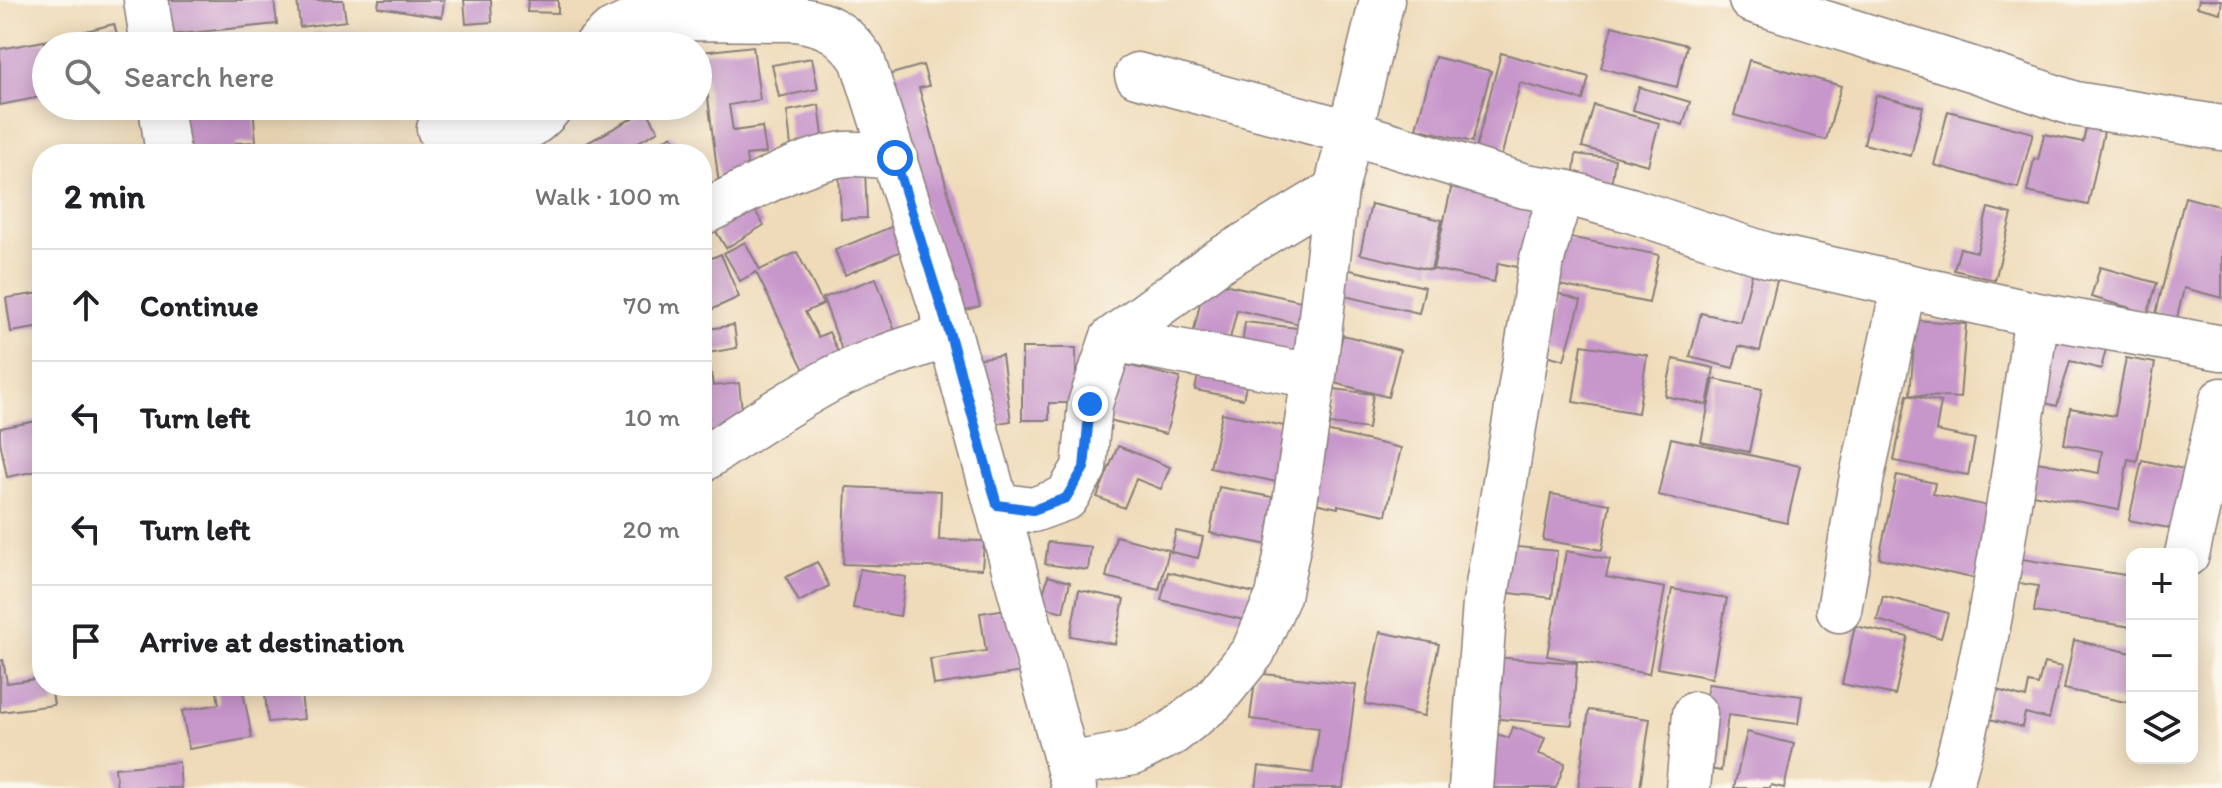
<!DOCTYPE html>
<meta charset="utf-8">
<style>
:root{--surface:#fff;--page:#f2f2f2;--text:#202124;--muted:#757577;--line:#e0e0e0}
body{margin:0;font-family:Itim,sans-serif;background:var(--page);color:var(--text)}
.controls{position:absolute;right:24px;bottom:24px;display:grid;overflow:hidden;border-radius:16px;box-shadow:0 4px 20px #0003}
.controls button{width:72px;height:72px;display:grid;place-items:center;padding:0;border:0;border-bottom:2px solid var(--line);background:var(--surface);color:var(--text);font:40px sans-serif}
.stop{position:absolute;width:24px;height:24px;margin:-18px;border:6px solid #1a73e8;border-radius:50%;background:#fff}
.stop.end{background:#1a73e8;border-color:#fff;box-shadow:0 2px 8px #0008}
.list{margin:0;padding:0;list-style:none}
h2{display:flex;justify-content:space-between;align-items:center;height:104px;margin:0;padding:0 32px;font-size:34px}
h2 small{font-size:26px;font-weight:400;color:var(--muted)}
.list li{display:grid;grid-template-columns:52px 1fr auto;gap:24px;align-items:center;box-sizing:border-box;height:112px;padding:0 32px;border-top:2px solid var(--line)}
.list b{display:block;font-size:30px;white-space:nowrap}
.list em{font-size:26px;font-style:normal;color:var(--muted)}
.icon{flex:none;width:44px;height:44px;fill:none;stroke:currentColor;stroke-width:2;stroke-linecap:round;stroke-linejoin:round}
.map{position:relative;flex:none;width:2222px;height:788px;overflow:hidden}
.search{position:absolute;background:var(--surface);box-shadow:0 4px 20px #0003;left:32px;top:32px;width:680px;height:88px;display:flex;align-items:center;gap:20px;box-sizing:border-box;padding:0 28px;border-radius:44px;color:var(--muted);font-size:30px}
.panel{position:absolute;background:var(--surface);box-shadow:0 4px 20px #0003;left:32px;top:144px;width:680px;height:552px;border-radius:32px}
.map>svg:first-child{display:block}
.building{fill:#c796cb}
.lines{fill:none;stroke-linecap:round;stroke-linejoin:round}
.minor-casing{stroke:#887e7a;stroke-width:47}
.minor{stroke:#fff;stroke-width:44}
.route{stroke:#1a73e8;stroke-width:10}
</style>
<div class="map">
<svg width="2222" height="788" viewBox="0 0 2222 788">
<rect width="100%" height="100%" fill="#fbf7ec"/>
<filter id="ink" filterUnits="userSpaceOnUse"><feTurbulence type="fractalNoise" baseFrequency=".0125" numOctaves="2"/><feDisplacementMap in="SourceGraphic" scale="16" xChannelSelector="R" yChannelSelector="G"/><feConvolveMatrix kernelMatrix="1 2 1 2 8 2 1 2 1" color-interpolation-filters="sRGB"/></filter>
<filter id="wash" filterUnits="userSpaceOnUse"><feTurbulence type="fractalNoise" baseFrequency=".006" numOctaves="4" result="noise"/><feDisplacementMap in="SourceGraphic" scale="32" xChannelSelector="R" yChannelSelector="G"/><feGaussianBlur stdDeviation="1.8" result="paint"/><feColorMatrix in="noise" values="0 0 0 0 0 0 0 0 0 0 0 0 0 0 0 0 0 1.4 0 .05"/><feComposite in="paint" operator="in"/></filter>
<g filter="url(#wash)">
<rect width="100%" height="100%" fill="#efdbb9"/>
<g id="blocks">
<path class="building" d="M156,0H274L277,24L160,36Z
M297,0H343L346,21L300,27Z
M379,0H444L442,17L378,7Z
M464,0H491L492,22L466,24Z
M528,0H558V13L527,12Z
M2199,0H2222L2220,13L2197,7Z
M114,24L120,46H47L45,41Z
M1612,26L1687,45L1677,87L1601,68Z
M367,32V46H314L313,33Z
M218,39L219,46H181L180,44Z
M44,41L46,54V96L0,105V49Z
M753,46L760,100L729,105L733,131L762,127L766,153L746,155L750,188L720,192L702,52Z
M1501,53L1589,77L1583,100L1520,83L1500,162L1474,155Z
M1435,57L1491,71L1472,142L1416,128Z
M812,58L818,89L779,97L772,65Z
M1749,60L1841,86L1826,140L1734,115Z
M923,65L929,86L919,88L980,306L955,313L888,75Z
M1639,87L1690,102L1683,125L1633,110Z
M1876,95L1923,107L1911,156L1864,144Z
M819,105L824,143L791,146L787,111Z
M1594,105L1659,123L1648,165L1582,147Z
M180,106H253L256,142L236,143L237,154H183Z
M647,110L658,131L617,154H592L587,143Z
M1948,111L2033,133L2018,188L1934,165Z
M2088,118L2106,122L2088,205L2027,192L2034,159L2038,160L2044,134L2083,142Z
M672,135L684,154H640Z
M1576,154L1615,159L1611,186L1573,181Z
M865,170L867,218L841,219L839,171Z
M1453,180L1538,199L1522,268L1498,263L1494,282L1433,269Z
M2185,197L2222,207V298L2184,288L2177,318L2156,313Z
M1371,204L1442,220L1431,270L1360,254Z
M752,206L764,225L726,248L714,228Z
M1988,208L2012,214L1995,280L1954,270L1960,248L1977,252Z
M903,222L913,246L845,275L835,250Z
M1564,236L1659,255L1649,303L1554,284Z
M745,242L760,270L797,252L823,304L805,312L818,337L829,332L842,360L808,378L756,272L740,281L724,253Z
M721,254L739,297L702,314V262Z
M2100,267L2157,283L2148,313L2091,297Z
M1346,269L1425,287L1419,313L1340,295Z
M1752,274L1777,280L1760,351L1739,346L1733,368L1690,357L1701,313L1740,322Z
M876,278L896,334L843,353L823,298Z
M1205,280L1310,303L1305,325L1237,310L1229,343L1193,335Z
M42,293V327L11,332L6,298Z
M1557,293L1581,301L1564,360L1540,353Z
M1916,320L1966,324L1960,398L1910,395Z
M1245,322L1306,329L1303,353L1242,346Z
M734,325L737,348L708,353L713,386L739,383L744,428L702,434V330Z
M2053,334L2106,349L2101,369L2070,361L2057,406L2034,400Z
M1343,335L1400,350L1388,397L1331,382Z
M1582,345L1647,355L1638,413L1573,402Z
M1022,348H1076V403H1049V420H1022Z
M1002,355L1011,421L985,425L976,359Z
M2126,358L2155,363L2137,461L2128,459L2119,510L2032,494L2037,462L2099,473L2102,451L2064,444L2070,408L2115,416Z
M1201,359L1250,368L1243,399L1195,390Z
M1673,359L1714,368L1707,405L1665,396Z
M1123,364L1180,378L1166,434L1109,420Z
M1714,379L1762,389L1749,452L1701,442Z
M1334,389L1373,394L1368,429L1330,424Z
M1907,395L1941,402L1936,431L1975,439L1968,475L1894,461Z
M1222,413L1289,427L1277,482L1210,468Z
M42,420V470L7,477L0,441V428Z
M1321,430L1401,448L1386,515L1338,505V508L1306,501Z
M1671,438L1800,466L1787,523L1658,495Z
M1118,446L1170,467L1161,489L1136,479L1124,508L1097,497Z
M2142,460L2193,471L2183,531L2129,520Z
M1897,475L1935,483L1933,494L1992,507L1977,579L1879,558Z
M846,487L941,491L939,540L984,541L982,569L843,564Z
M1219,487L1282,499L1273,546L1210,533Z
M1551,494L1610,504L1602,550L1543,540Z
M1176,531L1203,537L1198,558L1171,552Z
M1116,536L1169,550L1159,590L1106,577Z
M1048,542L1091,547L1088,570L1045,564Z
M1507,546L1557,551L1552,598L1502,592Z
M1566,551L1610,559L1606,577L1665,588L1649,674L1547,656Z
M2022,559L2132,576V627L2034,612L2038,586L2019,583Z
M817,562L829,586L799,602L786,577Z
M860,569L906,577L900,616L853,608Z
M1168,572L1271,597L1264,625L1161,600Z
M1048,576L1070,582L1063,612L1040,606Z
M1672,589L1727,598L1712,678L1657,668Z
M1079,590L1124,599L1115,644L1070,636Z
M1883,596L1948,613L1941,638L1877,620Z
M1014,608L1023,672L934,685L930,659L986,651L980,613Z
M1855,626L1908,637L1895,695L1842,684Z
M1380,632L1439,644L1424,716L1365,704Z
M2074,640L2132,653V691L2130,703L2064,689Z
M1493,657L1577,663L1572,725L1488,718Z
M3,660L7,683L42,678V686H51L54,705L0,712V661Z
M2044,663L2062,667L2049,719L2025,713L2022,727L1986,718L1993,689L2026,698L2029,683L2038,685Z
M1256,673L1356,685L1343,788H1256L1259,766L1313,773L1319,728L1250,719Z
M1708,684L1802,696L1798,724L1728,715L1721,771L1697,767Z
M216,686H242L252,738L189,749L182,711L219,704Z
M264,686H300L304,719L268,722Z
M1589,710L1650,719L1640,788H1578Z
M1513,727L1545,738L1539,754L1565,763L1556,788H1478L1497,734L1509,738Z
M1747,732L1794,744L1784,788L1771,785L1770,788H1734Z
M179,762L181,788H117L115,768Z"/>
</g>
</g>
<g filter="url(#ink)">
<use href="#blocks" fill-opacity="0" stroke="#887e7a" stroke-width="2"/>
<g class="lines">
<g class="minor-casing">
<path id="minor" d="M146,0L153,46
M1751,0L1972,69L2075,104L2222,128
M596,46L611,32L630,23L655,18L796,19C828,24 843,32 862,59L950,335L1074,788
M1137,75L1349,132L1525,186L1564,192L1630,210L1767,255L2037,315L2222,348
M161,106L168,154
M439,129C483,134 520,147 551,106
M702,213C742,194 803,158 846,154C862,153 879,156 895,158
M1112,339L1314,376
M702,460C745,432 788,402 834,378C871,360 911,348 950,335
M997,505L1033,510L1066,498L1084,468L1090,404L1112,339L1217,262L1336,190
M2187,554L2222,400
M1839,610L1862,476L1904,285
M1068,765L1133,753L1172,733L1214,700L1253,652L1278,596L1289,542L1314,376L1336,190L1382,0
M1471,788L1485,603L1541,263L1552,222L1564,192
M1688,788L1695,714
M1950,788C1994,634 2013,474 2037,315"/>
</g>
<use href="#minor" class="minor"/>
</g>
</g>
<g class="lines" filter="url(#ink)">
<path class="route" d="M895,158L950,335L997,505L1033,510L1066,498L1084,468L1090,404"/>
</g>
</svg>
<div class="controls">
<button>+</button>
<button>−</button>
<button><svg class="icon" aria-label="layers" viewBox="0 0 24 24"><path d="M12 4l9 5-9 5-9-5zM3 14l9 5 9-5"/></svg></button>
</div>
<div class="stop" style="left:895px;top:158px"></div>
<div class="stop end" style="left:1090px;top:404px"></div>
<div class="search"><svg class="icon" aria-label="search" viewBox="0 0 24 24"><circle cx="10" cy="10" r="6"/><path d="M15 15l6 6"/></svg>Search here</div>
<section class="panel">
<h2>2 min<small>Walk · 100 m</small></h2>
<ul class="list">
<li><svg class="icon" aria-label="ahead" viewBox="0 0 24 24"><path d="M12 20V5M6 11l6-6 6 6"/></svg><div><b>Continue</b></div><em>70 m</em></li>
<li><svg class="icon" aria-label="left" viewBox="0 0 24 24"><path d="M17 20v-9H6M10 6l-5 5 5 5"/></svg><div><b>Turn left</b></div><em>10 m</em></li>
<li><svg class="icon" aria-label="left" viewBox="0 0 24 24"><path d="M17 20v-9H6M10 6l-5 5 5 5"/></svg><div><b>Turn left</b></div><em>20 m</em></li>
<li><svg class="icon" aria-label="arrive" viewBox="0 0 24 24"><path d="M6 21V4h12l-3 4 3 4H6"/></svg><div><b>Arrive at destination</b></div></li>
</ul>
</section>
</div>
